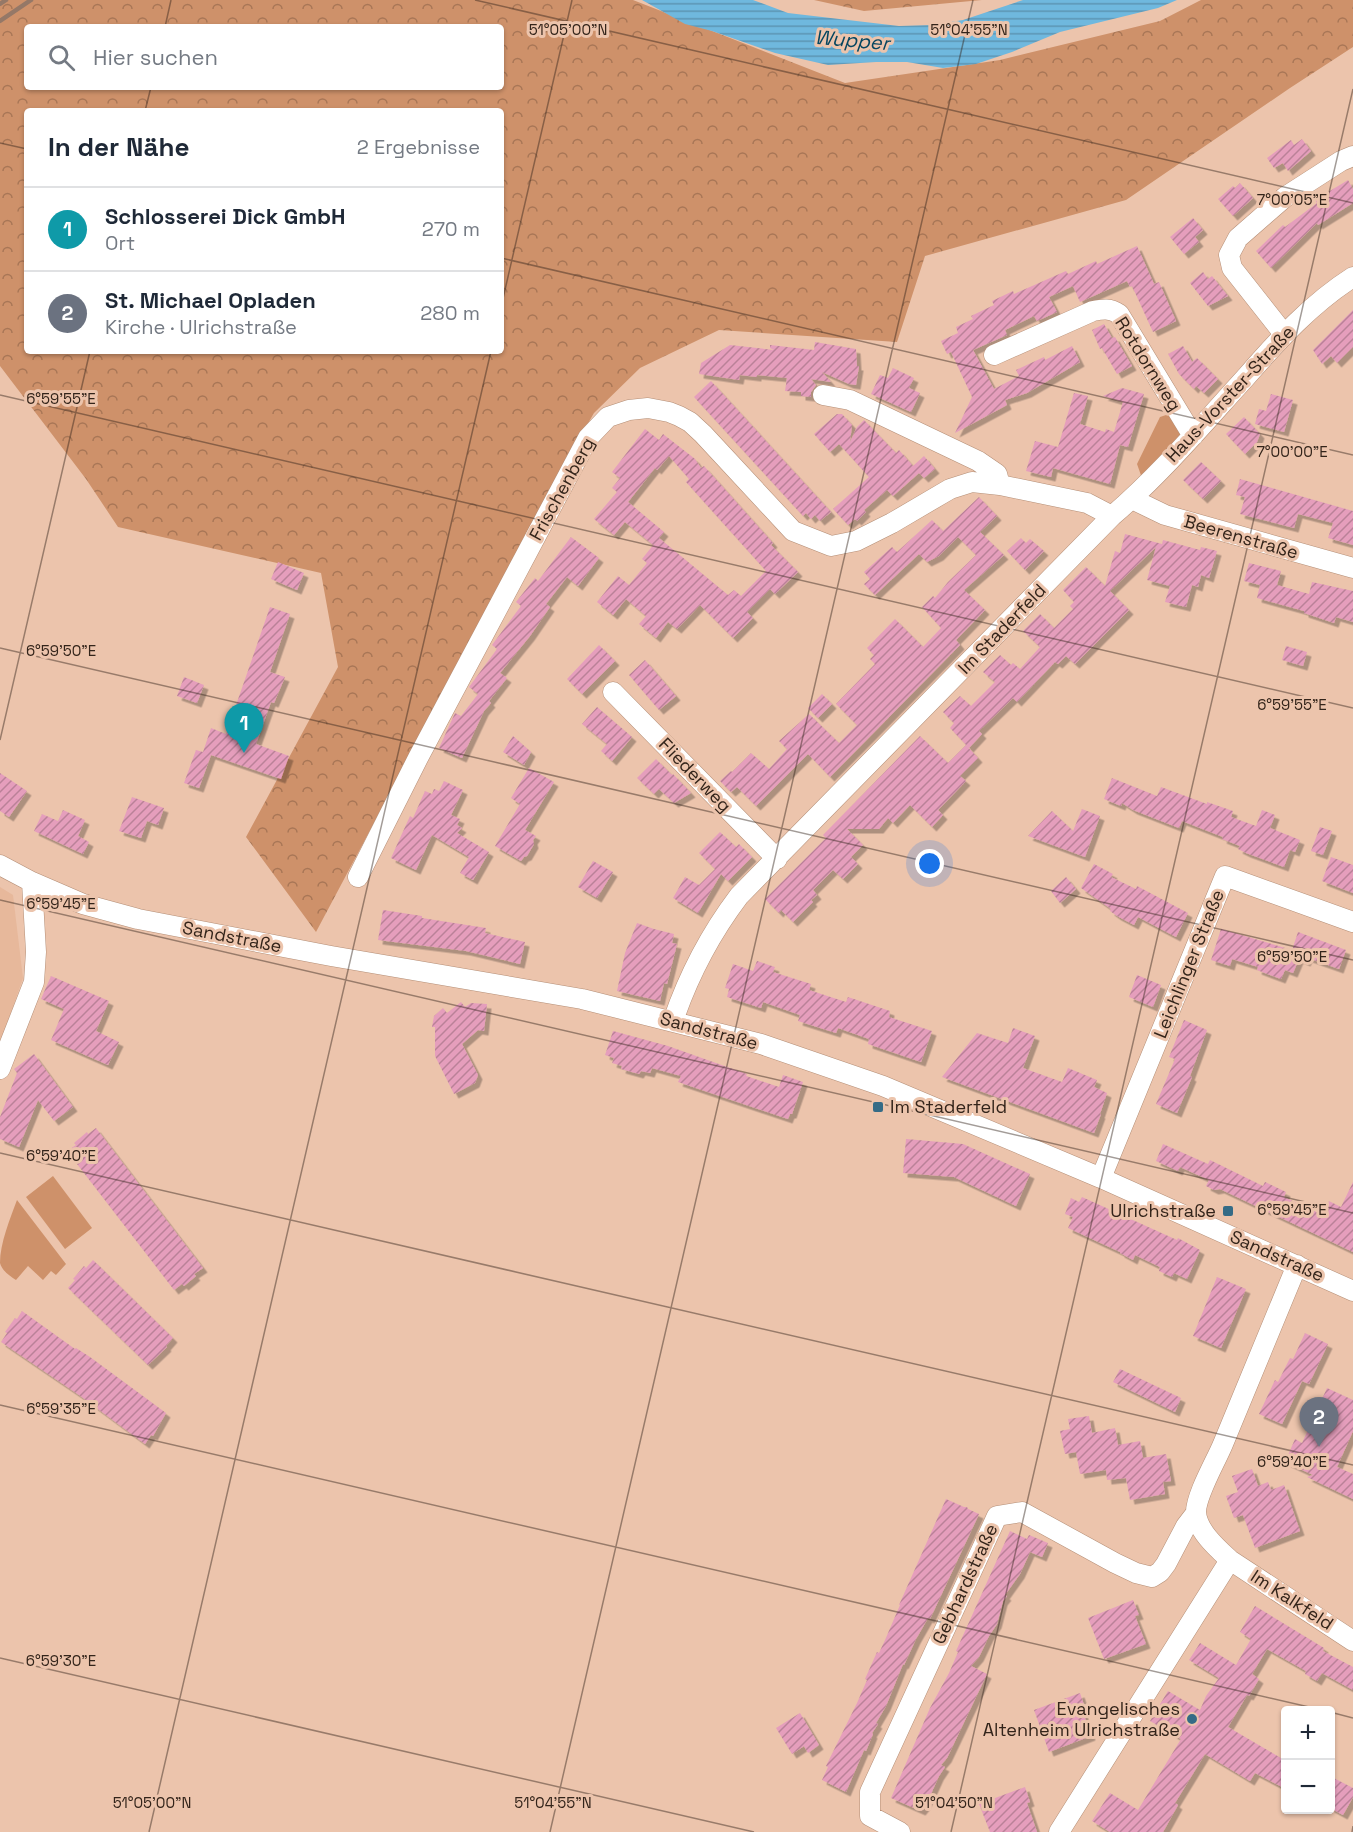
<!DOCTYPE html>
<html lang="de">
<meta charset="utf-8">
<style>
:root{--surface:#fff;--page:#f6f6f7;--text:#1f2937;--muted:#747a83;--line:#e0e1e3;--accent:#db2777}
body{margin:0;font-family:"Space Grotesk",sans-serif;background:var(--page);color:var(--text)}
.controls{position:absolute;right:18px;bottom:18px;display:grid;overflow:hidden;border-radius:6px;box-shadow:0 2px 4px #0004}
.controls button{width:54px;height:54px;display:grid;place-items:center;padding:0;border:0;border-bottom:2px solid var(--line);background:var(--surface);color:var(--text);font:30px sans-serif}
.you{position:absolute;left:930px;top:864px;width:21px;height:21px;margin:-15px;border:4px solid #fff;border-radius:50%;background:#1a73e8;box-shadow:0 0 0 9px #1a73e833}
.badge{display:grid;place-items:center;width:39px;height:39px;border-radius:50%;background:var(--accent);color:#fff;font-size:20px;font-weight:700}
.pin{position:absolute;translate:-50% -50px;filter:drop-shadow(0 2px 3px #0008)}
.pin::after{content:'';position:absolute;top:32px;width:21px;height:18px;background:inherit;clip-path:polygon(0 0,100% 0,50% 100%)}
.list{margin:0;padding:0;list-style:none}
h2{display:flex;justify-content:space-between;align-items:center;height:78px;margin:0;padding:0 24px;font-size:26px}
h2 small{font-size:20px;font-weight:400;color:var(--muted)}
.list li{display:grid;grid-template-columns:39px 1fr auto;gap:18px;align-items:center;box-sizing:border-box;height:84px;padding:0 24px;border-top:2px solid var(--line)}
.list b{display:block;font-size:22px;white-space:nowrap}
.list p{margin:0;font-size:20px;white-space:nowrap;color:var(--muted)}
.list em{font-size:20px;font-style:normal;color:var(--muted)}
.icon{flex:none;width:33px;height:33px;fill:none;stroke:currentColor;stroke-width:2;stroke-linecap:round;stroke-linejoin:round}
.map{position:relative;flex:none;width:1353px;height:1832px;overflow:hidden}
.search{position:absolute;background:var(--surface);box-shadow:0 2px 4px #0004;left:24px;top:24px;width:480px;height:66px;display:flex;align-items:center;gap:15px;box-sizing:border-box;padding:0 21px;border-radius:6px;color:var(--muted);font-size:22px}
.panel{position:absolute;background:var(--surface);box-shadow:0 2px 4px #0004;left:24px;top:108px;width:480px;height:246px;border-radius:6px}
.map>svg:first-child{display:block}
.built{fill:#e7b89b}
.green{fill:#ce916a}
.forest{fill:url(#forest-crowns);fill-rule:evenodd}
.water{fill:url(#water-rules)}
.building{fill:url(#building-hatch);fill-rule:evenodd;filter:url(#shadow)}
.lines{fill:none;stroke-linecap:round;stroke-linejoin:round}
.minor-casing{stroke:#b48e76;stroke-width:21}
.minor{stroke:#fff;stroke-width:20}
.rail{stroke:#957867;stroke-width:4.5}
.ticks{fill:none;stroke:#33241a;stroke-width:1.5;stroke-opacity:0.45}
.poi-dot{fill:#356b86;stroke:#ecc4ac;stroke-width:2}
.labels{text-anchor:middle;stroke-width:6;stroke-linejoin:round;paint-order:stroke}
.street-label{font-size:18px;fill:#33241a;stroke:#ecc4ac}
.poi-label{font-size:18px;fill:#33241a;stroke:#ecc4ac;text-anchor:end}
.water-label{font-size:20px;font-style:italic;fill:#064660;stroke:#ecc4ac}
.ticks-label{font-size:15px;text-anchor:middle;fill:#33241a;stroke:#ecc4ac;stroke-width:6;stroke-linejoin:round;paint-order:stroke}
</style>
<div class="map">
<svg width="1353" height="1832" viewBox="0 0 1353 1832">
<defs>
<pattern id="forest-crowns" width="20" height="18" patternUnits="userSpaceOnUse" patternTransform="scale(1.5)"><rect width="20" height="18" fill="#ce916a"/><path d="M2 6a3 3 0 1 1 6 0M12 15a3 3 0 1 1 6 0" fill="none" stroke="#a87656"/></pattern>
<pattern id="water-rules" width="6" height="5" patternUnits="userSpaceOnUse" patternTransform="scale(1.5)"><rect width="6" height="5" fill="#6fb8de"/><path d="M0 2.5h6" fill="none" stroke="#5c95b3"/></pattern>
<pattern id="building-hatch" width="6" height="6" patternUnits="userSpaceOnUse" patternTransform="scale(1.5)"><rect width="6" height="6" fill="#e59ebc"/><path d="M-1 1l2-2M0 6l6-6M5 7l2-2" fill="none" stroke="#ba8198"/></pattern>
<filter id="shadow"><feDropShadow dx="4.5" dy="4.5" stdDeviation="0" flood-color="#0004"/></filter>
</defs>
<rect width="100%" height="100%" fill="#ecc4ac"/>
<path class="built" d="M0,887L13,895L23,978L0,1044Z"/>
<path class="green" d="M1172,413L1183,438L1143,481L1137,464L1160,417Z
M53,1176L92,1228L65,1249L26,1197Z
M17,1200L66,1264L56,1275L51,1271L43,1280L28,1266L16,1280C10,1276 2,1271 0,1263C0,1243 10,1219 17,1200Z"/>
<path class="forest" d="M0,0H633L845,83L1000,60L1160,21L1201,0H1353V47L1290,88L1126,200L925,256L897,342L719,330L640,368L594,413L564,465L316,932L246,837L338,667L321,573L118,527L86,479L0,366ZM27,27H501V87H27ZM27,111H501V351H27Z
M814,0H982L864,11Z"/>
<path class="water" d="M642,0H753L788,13L899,26L932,25L963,20L1023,0H1177L1158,8L1060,32L1012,52L976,64L943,68L907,62H876L828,65L775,53L712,31L685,24Z"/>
<path class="building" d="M1302,139L1311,151L1288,171L1283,163L1274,168L1267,158L1291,140L1294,145Z
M1348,180L1353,189V203L1318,225L1317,223L1271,268L1256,251L1283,225L1285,227L1317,203L1315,200Z
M1240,183L1253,198L1233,216L1218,199L1233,186L1235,188Z
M1193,218L1203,230L1195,237L1199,242L1184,254L1170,237Z
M1137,246L1154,284L1159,282L1176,321L1153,332L1132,286L1130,287L1127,281L1080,302L1073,286L1049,297L1057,312L1037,321L1034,316L1005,330L1007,335L973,350L994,389L1019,376L1016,370L1044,357L1045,360L1072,346L1080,362L1027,393L1005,400L1007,405L955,433L972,397L951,352L947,354L941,341L958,333L956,327L973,319L971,316L994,305L992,301L1013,291L1014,294L1066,271L1068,274L1096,261L1097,264Z
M1203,272L1208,279L1212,276L1228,296L1208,306L1190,283Z
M1353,310V347L1337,363L1331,356L1322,364L1313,350Z
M1104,324L1112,338L1115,337L1132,366L1117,374L1102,348L1100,349L1092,330Z
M815,342L856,349L857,366H859L856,385L849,384L822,372L831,382L811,379L816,385L811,392V397L801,396V392L785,391L787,378L757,375V377L740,375L739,380L699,374L701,363L730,345L774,350L770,348V345L814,350Z
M1183,346L1192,362L1197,358L1218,379L1204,393L1196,386L1194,389L1179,374L1168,354Z
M893,368L914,378L909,388L920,393L911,412L871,394L880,375L888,378Z
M711,381L831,512L820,521L815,515L811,519L806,513L803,516L694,397Z
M1122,388L1144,394L1128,447L1120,445L1110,484L1053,468L1051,477L1026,471L1035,441L1058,447L1074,393L1088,396L1080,424L1105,432L1106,429L1114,432L1123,402L1103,396Z
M1271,394L1293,400L1284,432L1255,424L1259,409L1266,411Z
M837,414H842L852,425L850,442L857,427L864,420L896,453L899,450L913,466L924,456L935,469L924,478L919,473L893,496L887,490L864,510L866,512L857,521L855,519L848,525L833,509L869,477L839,444L830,452L814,434Z
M1244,417L1260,434L1257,442L1245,454L1226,434Z
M645,429L659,440L663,434L695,459L701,468L704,466L773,543L771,545L798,572L775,594L770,589L747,612L753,618L733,638L700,605L677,629L668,622L656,638L639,624L646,616L626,599L613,615L597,602L618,576L629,585L647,563L642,559L658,539L653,545L625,522L614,535L594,519L617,492L612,488L620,478L612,472ZM669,456L689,479L686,482L766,571L741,596L734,590L728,595L676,552L659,538L664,532L628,502L655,468L657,470Z
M1201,462L1221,481L1203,499L1183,480Z
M1240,479L1353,511V545L1328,538L1333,523L1298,514L1294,528L1240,514L1245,497L1236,495Z
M979,497L997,516L980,532L1004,555L964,590L985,610L956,640L960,645L830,777L808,754L756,806L737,787L731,792L720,781L731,771L732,772L751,753L769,769L787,749L779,741L809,714L839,743L857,725L836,704L875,664L870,659L874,655L867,648L895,619L923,647L941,628L922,607L933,596L935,598L948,582L976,555L958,537L939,556L927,562L919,554L875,595L864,584L870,579L864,572L892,547L897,552L932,520L943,531Z
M1125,534L1162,544L1163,540L1200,550L1201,547L1217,551L1209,578L1201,575L1198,587L1192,585L1186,607L1165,602L1170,586L1147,580L1156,547L1110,591L1129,610L1075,664L1066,656L1058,664L1055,662L1017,702L1013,698L979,731L982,734L969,748L950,728L954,723L943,712L960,696L971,706L995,682L983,672L1000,655L1011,665L1013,663L1020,669L1040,647L1023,631L1040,614L1054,628L1073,609L1070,606L1074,602L1063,590L1086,567L1105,586L1115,551L1120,553Z
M571,537L599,558L578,586L567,577L546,604L550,607L530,636L500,673L507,678L489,701L491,703L484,711L462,758L439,748L455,713L461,716L478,694L469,687L497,649L492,645L521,606L516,602L535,578L538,581Z
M1021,538L1026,543L1030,539L1044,551L1025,570L1007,551Z
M278,562L304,573L297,590L271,579Z
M1249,563L1281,571L1277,585L1309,594L1312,582L1353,591V622L1336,617L1334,623L1304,613V611L1257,598L1260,585L1244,581Z
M270,607L290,614L270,672L285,677L274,703L271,702L256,744L289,756L281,779L211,755L199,788L184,783L196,750L203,752L211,728L226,734Z
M599,645L615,661L582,694L567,679Z
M1286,646L1307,652L1303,666L1282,660Z
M645,660L676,696L659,710L629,675Z
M184,677L204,685L197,703L177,696Z
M822,694L832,704L818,718L808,708Z
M597,707L632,737L612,761L601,751L607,744L582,724Z
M513,736L531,752L524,765L503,752Z
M920,736L948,763L966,745L978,758L960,776L966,781L938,810L943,815L932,827L910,805L893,823L888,818L879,829H847L863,845L851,857L858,864L843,879L833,870L813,890L817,895L811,900L813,902L793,922L781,910L779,913L765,899L826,838L823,835Z
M656,759L672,775L673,774L691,793L674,803L659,789L654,794L637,778Z
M529,768L554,782L525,830L536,836L533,840L534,844L527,856L524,857L521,861L495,846L520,804L511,798Z
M0,773L27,791L9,817L0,811Z
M1112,778L1157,796L1161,787L1207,804V802L1233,811L1231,817L1256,826L1262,810L1275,815L1270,828L1300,840L1295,852L1290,850L1284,867L1246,853L1238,849L1240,846L1222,839L1223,837L1182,821L1179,828L1133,810L1122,803L1121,806L1104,799Z
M444,781L463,790L451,815L460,819L457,825L462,828L457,833L489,852L473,880L460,873L469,857L432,835L416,870L391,858L410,816L413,818L425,791L432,794L434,789L439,791Z
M132,797L164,808L158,825L147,821L141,838L119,831Z
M1082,809L1100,816L1085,857L1028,836L1052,811L1073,831Z
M63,810L85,820L78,836L89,842L83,854L34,831L42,814L58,821Z
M1320,827L1332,831L1323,855L1311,851Z
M720,832L736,847L739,844L752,857L728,881L721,874L698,913L673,898L685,877L699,885L715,869L699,853Z
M1331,857L1353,865V893L1322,881Z
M593,861L613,872L597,898L578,887Z
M1094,864L1113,874L1111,877L1136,889L1137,886L1188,913L1176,937L1138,917L1134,925L1117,916L1110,911L1111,909L1081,888Z
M1066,877L1076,889L1060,903L1051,891Z
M383,910L422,916V918L486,928L485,933L525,942L520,964L466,951L378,940Z
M637,923L654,929L674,934L672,943L677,944L667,984L664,983L660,1001L617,991L625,953Z
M1221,929L1292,950L1298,932L1346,950L1339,969L1308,958L1306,962L1299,959L1293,973L1285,970L1281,979L1257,970L1258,967L1232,959L1230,966L1211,960Z
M757,961L775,967L773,972L811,984L809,990L846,1002L848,997L890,1011L889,1017L932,1031L921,1062L868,1044L869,1039L838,1028L836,1033L798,1021L800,1015L763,1002L761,1008L727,997L729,989L725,988L733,964L753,971Z
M1137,975L1161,985L1153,1007L1129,997Z
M51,976L109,1001L96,1031L119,1042L108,1065L51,1040L64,1009L41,999Z
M461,1002L465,1007L471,1003L487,1004L484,1031L478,1030L462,1044L478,1075L475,1083L454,1094L435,1056V1027H432L434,1016L443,1008L447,1013Z
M1184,1020L1207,1030L1190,1076L1192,1077L1177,1113L1156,1104L1175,1059L1169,1057Z
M1013,1028L1035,1036L1023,1068L1062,1082L1068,1068L1097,1080L1094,1087L1107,1093L1100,1114H1101L1094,1133L942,1077L977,1033L1008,1043Z
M613,1031L668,1046L747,1074L746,1076L779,1087L783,1075L803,1082L792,1114H790L788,1119L678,1082L681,1076L652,1068L650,1073L641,1071L639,1074L621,1069L622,1066L612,1063L614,1058L605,1055Z
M34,1054L73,1107L54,1121L38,1100L19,1147L0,1139V1117L17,1073L14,1069Z
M96,1128L203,1268L194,1274L196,1276L184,1286L182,1284L174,1290L67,1151L76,1145L74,1143L87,1132L88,1134Z
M906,1139L963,1144L1030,1174L1016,1206L954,1177L903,1173Z
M1163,1144L1208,1164L1210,1160L1263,1186L1265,1182L1286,1192L1284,1197L1323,1215L1329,1201L1341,1207L1353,1182V1252L1220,1189L1214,1190L1206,1186L1209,1180L1180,1167L1178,1171L1156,1161Z
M1082,1197L1177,1240L1178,1238L1200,1250L1187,1279L1174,1273L1172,1277L1159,1271L1160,1267L1135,1255L1133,1260L1120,1253V1252L1068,1228L1073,1217L1065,1214L1071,1198L1079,1202Z
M93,1260L173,1338L166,1346L167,1347L148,1365L68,1288L75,1280L73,1279L84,1266L86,1268Z
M1217,1277L1246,1289L1221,1348L1193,1336Z
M22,1311L75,1349L76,1348L90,1357L166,1413L153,1436L151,1435L145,1444L79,1395L1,1342L7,1333L5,1332L15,1318L17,1319Z
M1305,1333L1328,1344L1309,1384L1302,1381L1282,1424L1259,1414L1275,1380L1278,1382L1290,1358L1293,1359Z
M1120,1369L1181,1398L1175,1412L1113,1382Z
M1327,1388L1353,1400V1431L1337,1467L1353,1474V1499L1307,1477L1313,1475L1285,1462L1295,1439L1302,1443Z
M1089,1416L1092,1433L1115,1428L1118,1445L1140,1441L1143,1458L1166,1454L1171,1481L1163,1482L1165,1494L1130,1500L1126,1478L1107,1480L1106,1470L1080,1474L1076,1452L1065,1454L1060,1431L1070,1429L1068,1419Z
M1252,1469L1258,1486L1268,1482L1271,1490L1284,1485L1300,1531L1255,1548L1243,1515L1234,1518L1226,1496L1238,1492L1232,1476Z
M946,1499L964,1507H967L968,1509L979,1514L930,1619L928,1618L916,1639L904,1665L903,1664L886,1706L876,1723L878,1724L872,1733L873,1734L866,1751L864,1750L846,1792L822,1780L828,1767L826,1766L857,1703L867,1680L865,1679L877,1652L879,1653L885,1640L900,1605H899Z
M1010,1531L1027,1539L1029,1535L1048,1543L1042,1557L1030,1552L1020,1574L1005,1595L1007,1596L1003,1601L997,1624L989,1636L979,1657L971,1666L987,1674L947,1758L941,1765L945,1767L939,1776L926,1805L921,1811L891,1798L930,1708L949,1673L958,1652L956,1651Z
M1133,1600L1139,1615L1135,1616L1146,1644L1104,1659L1088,1618Z
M1255,1606L1324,1648L1323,1651L1353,1667V1690L1322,1673L1317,1681L1305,1674L1306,1671L1267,1649L1252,1674L1259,1679L1249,1696L1247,1695L1228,1727L1286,1761V1789L1255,1773L1250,1781L1205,1754L1175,1803L1178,1805L1163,1832H1110L1092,1821L1110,1793L1138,1810L1181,1739L1150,1721L1168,1691L1200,1710L1206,1696L1219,1678L1189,1660L1200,1643L1236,1665L1251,1639L1240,1632Z
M1080,1693L1085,1708L1082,1709L1091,1736L1049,1752L1034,1710Z
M800,1713L819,1745L808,1753L804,1746L792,1754L776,1728Z
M1330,1776L1353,1788V1797L1343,1815L1330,1808Z
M1025,1787L1030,1802L1027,1803L1037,1832H990L979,1804Z"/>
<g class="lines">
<g class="minor-casing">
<path id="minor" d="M1284,334L1232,268L1229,255L1238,238L1285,197L1341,161L1353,156
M994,355L1093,311C1103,309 1110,308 1119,314L1193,436
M823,395L850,400L978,461L997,474L1000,485
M1132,499L1165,515L1353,568
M613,692L777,859
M0,865L32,882L83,904L138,919L331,956L582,999L761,1044L883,1086L1101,1178L1353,1291
M358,877L418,758L588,438L608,417L629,410L648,408L669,412L679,416L690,422L703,434L793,531L831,546L856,541L892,523L950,489L972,482L1000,485L1087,503L1112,516
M673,1021C688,977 711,933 739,896L1112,516C1161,474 1203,424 1246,377C1278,340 1312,303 1353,277
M0,1069L34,982L36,952L32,882
M1101,1178L1225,876L1353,922
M1230,1560L1353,1641
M900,1832L870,1816V1792L997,1516L1022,1512L1115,1563L1136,1573L1152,1577L1160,1572L1166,1564L1186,1526L1196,1513
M1059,1832L1230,1560C1218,1549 1197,1531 1196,1512C1196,1495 1216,1461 1223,1444C1248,1384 1272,1324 1297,1265"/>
</g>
<use href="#minor" class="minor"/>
<path class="rail" d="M0,4L6,0
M0,21L31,0"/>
</g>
<path class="ticks" d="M475,0L1353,203M165,27L171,0M145,111L151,87M0,143L27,149M501,258L1353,455M501,307L572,0M0,395L1353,708M0,648L1353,960M0,740L90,351M0,900L1353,1213M0,1153L1353,1465M0,1405L1322,1710M0,1658L754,1832M1330,1712L1353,1718M149,1832L491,351M550,1832L973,0M951,1832L1353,89M1352,1832L1353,1826"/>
<g class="poi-dot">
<rect x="872" y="1101" width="12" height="12" rx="3"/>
<rect x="1222" y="1205" width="12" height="12" rx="3"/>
<circle cx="1192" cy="1719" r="6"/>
</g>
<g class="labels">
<g class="street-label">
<text transform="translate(1148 364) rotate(58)" y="6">Rotdornweg</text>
<text transform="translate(1230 394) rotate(-47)" y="6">Haus-Vorster-Straße</text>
<text transform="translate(562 489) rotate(-61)" y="6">Frischenberg</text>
<text transform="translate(1241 537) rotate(16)" y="6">Beerenstraße</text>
<text transform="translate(1002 629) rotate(-46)" y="6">Im Staderfeld</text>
<text transform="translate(695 775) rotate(46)" y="6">Fliederweg</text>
<text transform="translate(232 937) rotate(11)" y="6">Sandstraße</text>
<text transform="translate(1189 964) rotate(-68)" y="6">Leichlinger Straße</text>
<text transform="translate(709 1031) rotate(15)" y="6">Sandstraße</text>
<text transform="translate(1277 1256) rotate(24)" y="6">Sandstraße</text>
<text transform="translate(965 1584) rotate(-65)" y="6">Gebhardstraße</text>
<text transform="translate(1292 1600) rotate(33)" y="6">Im Kalkfeld</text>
</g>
<g class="poi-label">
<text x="890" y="1113" text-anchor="start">Im Staderfeld</text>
<text x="1216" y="1217">Ulrichstraße</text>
<text x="1180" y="1715">Evangelisches<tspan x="1180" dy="21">Altenheim Ulrichstraße</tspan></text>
</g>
<g class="water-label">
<text transform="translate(852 40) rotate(5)" y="7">Wupper</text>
</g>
</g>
<g class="ticks-label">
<text x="568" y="35">51°05'00"N</text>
<text x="969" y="35">51°04'55"N</text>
<text x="1292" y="205">7°00'05"E</text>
<text x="61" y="404">6°59'55"E</text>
<text x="1292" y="457">7°00'00"E</text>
<text x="61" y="656">6°59'50"E</text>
<text x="1292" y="710">6°59'55"E</text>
<text x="61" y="909">6°59'45"E</text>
<text x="1292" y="962">6°59'50"E</text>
<text x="61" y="1161">6°59'40"E</text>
<text x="1292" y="1215">6°59'45"E</text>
<text x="61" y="1414">6°59'35"E</text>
<text x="1292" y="1467">6°59'40"E</text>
<text x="61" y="1666">6°59'30"E</text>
<text x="152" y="1808">51°05'00"N</text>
<text x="553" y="1808">51°04'55"N</text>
<text x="954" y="1808">51°04'50"N</text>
</g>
</svg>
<div class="controls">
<button>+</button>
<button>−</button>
</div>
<div class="you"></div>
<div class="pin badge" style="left:244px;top:753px;background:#0f9aa8">1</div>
<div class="pin badge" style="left:1319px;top:1447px;background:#6b7280">2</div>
<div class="search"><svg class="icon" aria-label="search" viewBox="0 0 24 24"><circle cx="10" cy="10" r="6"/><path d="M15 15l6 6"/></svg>Hier suchen</div>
<section class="panel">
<h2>In der Nähe<small>2 Ergebnisse</small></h2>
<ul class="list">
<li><span class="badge" style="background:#0f9aa8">1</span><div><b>Schlosserei Dick GmbH</b><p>Ort</p></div><em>270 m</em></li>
<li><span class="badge" style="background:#6b7280">2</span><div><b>St. Michael Opladen</b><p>Kirche · Ulrichstraße</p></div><em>280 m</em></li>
</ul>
</section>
</div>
